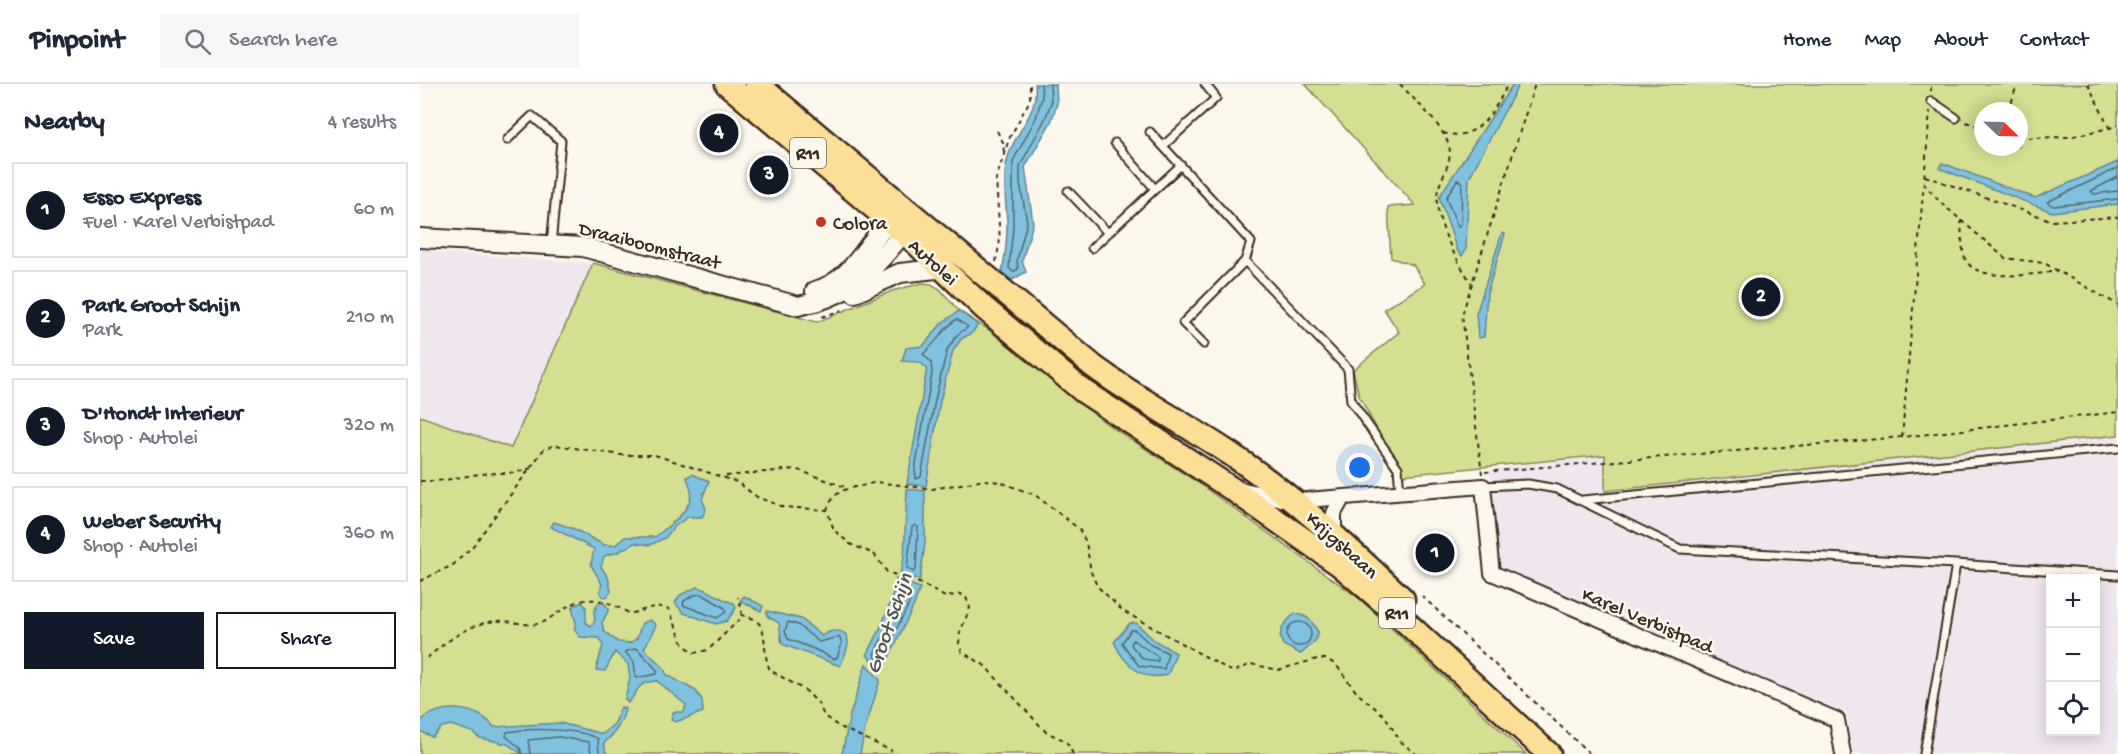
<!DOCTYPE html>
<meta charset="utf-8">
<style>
:root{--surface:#fff;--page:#f6f6f7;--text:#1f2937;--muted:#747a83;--line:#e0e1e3;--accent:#111827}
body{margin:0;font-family:"Gochi Hand",sans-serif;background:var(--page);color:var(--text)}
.controls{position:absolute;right:18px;bottom:18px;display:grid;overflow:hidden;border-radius:0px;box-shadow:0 3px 15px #0003}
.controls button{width:54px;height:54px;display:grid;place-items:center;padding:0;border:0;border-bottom:2px solid var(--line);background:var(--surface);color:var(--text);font:30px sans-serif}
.compass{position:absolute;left:1554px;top:18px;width:54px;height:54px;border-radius:50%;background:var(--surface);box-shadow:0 3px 15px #0003;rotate:113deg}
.you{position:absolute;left:940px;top:384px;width:21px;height:21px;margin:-15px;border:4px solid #fff;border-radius:50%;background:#1a73e8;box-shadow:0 0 0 9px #1a73e833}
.badge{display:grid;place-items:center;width:39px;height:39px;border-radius:50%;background:var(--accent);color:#fff;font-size:20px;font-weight:700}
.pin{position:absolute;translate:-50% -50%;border:3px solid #fff;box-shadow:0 2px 6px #0006}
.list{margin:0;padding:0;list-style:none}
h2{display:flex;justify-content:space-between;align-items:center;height:78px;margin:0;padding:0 24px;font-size:26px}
h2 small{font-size:20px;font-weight:400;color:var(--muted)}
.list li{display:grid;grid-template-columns:39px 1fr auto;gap:18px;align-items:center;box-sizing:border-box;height:96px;margin:0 12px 12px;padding:0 12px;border:2px solid var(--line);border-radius:0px}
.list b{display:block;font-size:22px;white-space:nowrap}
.list p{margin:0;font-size:20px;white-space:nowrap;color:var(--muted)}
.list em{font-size:20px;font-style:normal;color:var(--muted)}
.actions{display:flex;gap:12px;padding:18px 24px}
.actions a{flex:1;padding:14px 0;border:2px solid var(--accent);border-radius:0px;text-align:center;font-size:21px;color:var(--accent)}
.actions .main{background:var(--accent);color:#fff}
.icon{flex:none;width:33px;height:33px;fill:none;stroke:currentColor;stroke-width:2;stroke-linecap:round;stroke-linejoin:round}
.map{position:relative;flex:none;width:1698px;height:670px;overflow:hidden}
header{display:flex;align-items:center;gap:36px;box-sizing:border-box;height:84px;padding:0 30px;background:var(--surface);border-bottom:2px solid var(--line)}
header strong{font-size:28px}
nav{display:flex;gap:33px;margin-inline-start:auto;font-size:21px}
.search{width:420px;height:54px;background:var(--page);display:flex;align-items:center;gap:15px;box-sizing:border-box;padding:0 21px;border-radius:0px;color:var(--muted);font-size:22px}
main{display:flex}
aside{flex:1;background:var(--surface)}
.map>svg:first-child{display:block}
.built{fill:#f0e7ee;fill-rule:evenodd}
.green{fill:#d4df92;stroke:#888458;stroke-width:1.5;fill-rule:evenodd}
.water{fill:#7fc2e0;stroke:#648592;stroke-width:1.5}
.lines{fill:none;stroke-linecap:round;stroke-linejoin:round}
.shore{stroke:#56676c;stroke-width:1.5}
.service-casing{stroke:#3b2a1e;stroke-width:11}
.minor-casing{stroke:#3b2a1e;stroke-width:18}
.tertiary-casing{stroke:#3b2a1e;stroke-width:22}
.primary-casing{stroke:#3b2a1e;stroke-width:27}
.path{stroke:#3b2a1e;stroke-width:2;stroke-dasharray:4.5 4.5;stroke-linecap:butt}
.service{stroke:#fbf7ec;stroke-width:7}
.minor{stroke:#fbf7ec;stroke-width:14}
.tertiary{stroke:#fbf7ec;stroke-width:18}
.primary{stroke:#fbdf96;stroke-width:22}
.poi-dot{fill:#c8321e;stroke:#fbf7ec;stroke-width:2}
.labels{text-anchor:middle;stroke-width:5;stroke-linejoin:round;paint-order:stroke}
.shield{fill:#fbf7ec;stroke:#75685c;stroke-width:1.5}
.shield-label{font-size:18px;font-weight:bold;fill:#3b2a1e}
.poi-label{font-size:20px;fill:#3b2a1e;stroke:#fbf7ec;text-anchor:start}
.street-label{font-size:20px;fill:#3b2a1e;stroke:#fbf7ec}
.water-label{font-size:21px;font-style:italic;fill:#4f5858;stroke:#fbf7ec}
</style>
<header>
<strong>Pinpoint</strong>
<div class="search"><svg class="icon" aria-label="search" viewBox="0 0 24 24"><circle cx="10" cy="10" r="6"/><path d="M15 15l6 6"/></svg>Search here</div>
<nav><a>Home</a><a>Map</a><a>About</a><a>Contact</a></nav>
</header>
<main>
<aside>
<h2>Nearby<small>4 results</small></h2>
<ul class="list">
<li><span class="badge">1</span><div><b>Esso Express</b><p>Fuel · Karel Verbistpad</p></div><em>60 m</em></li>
<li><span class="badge">2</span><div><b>Park Groot Schijn</b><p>Park</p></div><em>210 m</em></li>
<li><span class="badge">3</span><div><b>D'Hondt Interieur</b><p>Shop · Autolei</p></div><em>320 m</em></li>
<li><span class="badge">4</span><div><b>Weber Security</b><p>Shop · Autolei</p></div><em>360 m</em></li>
</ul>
<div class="actions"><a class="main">Save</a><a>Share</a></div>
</aside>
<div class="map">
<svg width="1698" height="670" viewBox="0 0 1698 670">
<rect width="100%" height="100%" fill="#fbf7ec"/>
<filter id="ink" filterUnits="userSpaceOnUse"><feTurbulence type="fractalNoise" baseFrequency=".0167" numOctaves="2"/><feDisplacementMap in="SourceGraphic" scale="12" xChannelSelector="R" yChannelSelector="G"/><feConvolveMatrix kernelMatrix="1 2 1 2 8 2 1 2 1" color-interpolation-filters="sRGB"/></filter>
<g filter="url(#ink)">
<path class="built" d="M0,162L17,168L173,179L91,364L0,332Z
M1698,351V670H1433L1426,629L1077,482L1070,385L1185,371L1186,407ZM1630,494H1676V648H1630Z"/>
<path class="green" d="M885,0H1698V351L1185,407V371L982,391L939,312L933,286L979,248L964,225L1005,200L993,181L971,174L968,123L995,121ZM1563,27H1599V63H1563Z
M173,179L397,238L472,207L502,199L511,200L520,205L539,227L569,246L687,340L777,398L940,515L1106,670H0V332L91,364Z"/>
<path class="water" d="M615,0H636L637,20L631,38L605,83L613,139L602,177L606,188L592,196L582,189C585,173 587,158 587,142C587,121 582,98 587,77C593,48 619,32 615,0Z
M1093,0H1099L1049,94L1046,165L1042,172L1037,166L1019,113Z
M1698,78V120L1632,128L1519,84L1522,79L1615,114Z
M1082,149L1085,150L1067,209L1064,253L1058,254L1056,230Z
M539,227L558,241L552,249L541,255L533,267L520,317L506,402L487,400L507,284L499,278L482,277L486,264L503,262L522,239Z
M272,390L289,397L282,415L286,425L282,433H268L254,443L245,454L230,461L214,459L198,468L184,472L181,483L188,493L191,507L187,513L182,512L180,507L182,500L171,481L174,465L131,443L134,438L154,445L184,461H195L205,453H235C248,442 272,427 271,408C271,403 268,398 267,393Z
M487,405L505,407V459L500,496L480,490L484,473Z
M476,495L500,504L494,521L462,588L447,571C460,547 471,523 476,495Z
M277,503C290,505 300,516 314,519L316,524L307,537L296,540L264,529L255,519L260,511Z
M324,512L343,522L341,527L320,517Z
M162,518L166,523V539L171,542L175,536L174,528L178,519H184L189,525L182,539L184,547L198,558L210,559L217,554L222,539L230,536L236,541L224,565L243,583L247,591L276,607L282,616L283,628L256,638L251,636L253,628H264L266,621L237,597C215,598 219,608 208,619L205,615L210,595L208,580L195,568L185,587L176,586L183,561L179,554L160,553L154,545L156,539L152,523Z
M347,527L381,535L402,552C410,546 428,543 428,558C428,566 423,575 420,582L362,560L359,539L347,532Z
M874,530C887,530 892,537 898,548L895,557L881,570L863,561L860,552L863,542Z
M710,539H716L734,556L756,569L748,590C723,600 703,578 694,558Z
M446,580L460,596L445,645L440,670H422L430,631Z
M201,623L205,625C203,637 194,651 184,659L186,670H102L87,660L60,654L52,648L31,641L22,643L12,653L0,647V638C19,618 58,622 74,643L140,639L183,650L195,639Z"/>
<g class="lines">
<path class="shore" d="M621,0L622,13L616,34L593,77V144L589,184L593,188L598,185L597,176L607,138L600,99V82L625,35L631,19L630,0
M1698,84L1627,118L1633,122L1698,115
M1698,93L1671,107L1674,110L1698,107
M1037,96L1042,98L1041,140L1038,143L1026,114Z
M537,235L548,243L537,251L527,266L515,316L501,393L496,395L495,385L512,289L511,278L503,270C516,260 523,244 537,235Z
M495,441L498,443L496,485L493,488L487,484L492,443Z
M483,504L492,508L489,520L462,574L458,576L454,570L473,533L480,506Z
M274,511L282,510L305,524L306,528L297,534L263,521L264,517Z
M867 550a12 12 0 1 1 24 0a12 12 0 1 1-24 0Z
M368,538L378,541L399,558L419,553L422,559L417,574L413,575C400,566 383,561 368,555L365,547Z
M711,546H715L731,561L748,569L744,585L719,582L702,559Z
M713,556L738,573V577L723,575L711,561Z
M217,564L237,586V590L216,594L214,578L205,568Z
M102,670L100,664L86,652L87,648C108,644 160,644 178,655L179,670
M110,670L108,656L139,653L169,658L171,670"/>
<g class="service-casing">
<path id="service" d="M1511,17L1536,34
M730,48L831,158L825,177L928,285L931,317L978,384L980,409
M87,56L112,32L141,57L131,161
M695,59L735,105
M743,62L796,14L785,0
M648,107L688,149
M672,164L761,81
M784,260L763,239L825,177
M1063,402L1108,400L1137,405L1260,465L1536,480L1504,670
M1163,416L1698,364
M1536,480L1698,491"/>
</g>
<g class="minor-casing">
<path id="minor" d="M816,405C837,407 852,416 874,417L1063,402L1072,489L1417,636L1423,670
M914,451V429L923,413"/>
</g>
<g class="tertiary-casing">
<path id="tertiary" d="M0,154L163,163L378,222C420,214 440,199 468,167C477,156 484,150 487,136
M395,207C441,194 447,147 481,132
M435,209L480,189L525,184"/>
</g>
<g class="primary-casing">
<path id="primary" d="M307,0L496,159L564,224L663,307L812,405L920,481L977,530L1129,670
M337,0L673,282C717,315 766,340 812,371C874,412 928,464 983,515"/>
</g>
<path class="path" d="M980,0C994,16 1023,41 1029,62C1033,77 1022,91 1018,106C1011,132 1038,179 1052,200
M1668,0L1690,45
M1511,7V0
M1589,27L1597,0
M1546,38L1563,44
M577,47L583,58L584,69
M1023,49C1058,58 1073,29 1088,0
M1599,54L1649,53L1698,42
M1505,92L1633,137L1698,133
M1503,99L1521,119L1585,174L1624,179L1698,221
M437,134L442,145
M1541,136C1542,148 1541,163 1545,174C1554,200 1617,190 1638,187
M576,178L580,156L576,95L589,55L610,16V0
M402,233L422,226
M1482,353L1510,27
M1065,388L1482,353L1698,328
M1062,390L1042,231L1115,0
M306,392L375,385L428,404
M0,397C27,398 36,393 60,390C78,388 94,391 111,384
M0,497L33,481L53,462L124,365L135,361L201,371H235L317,398L337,413L363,423L407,426
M1002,512L1170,670
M321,531C354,536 339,562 350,586L386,607L399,620L404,632L418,642L472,667
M7,574C28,556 55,535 85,537C96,538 107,542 118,540C128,537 133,531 142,526C167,509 185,515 210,530L236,522L249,525L263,560L274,569L288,566L320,535L322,527L318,513
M653,670L646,657L626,648L564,581L542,568L539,560L540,548L550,524L546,513L540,510L525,513L502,500L467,488L454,470L430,460L414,446L407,426C416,399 436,406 455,398L512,405L565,396L580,398L615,411L659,445L666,458L671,488L677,502L703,527L813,588L831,580L858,586L897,575H907L917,582L937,609L965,632L980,657L996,670"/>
<use href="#service" class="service"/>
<use href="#minor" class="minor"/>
<use href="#tertiary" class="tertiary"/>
<use href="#primary" class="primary"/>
</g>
</g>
<circle class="poi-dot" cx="401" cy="138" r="6"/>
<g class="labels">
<g class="shield">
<rect x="370" y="54" width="36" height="30" rx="4.5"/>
<rect x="959" y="514" width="36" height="30" rx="4.5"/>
</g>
<g class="shield-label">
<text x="388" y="75">R11</text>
<text x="977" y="535">R11</text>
</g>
<g class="poi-label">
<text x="413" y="145">Colora</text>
</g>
<g class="street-label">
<text transform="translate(230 160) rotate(14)" y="7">Draaiboomstraat</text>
<text transform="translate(514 177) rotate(42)" y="7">Autolei</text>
<text transform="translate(923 460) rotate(42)" y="7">Krijgsbaan</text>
<text transform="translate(1228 535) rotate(23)" y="7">Karel Verbistpad</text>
</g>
<g class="water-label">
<text transform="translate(468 539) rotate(-71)" y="7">Groot Schijn</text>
</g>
</g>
</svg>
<div class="controls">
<button>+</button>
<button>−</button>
<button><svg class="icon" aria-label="locate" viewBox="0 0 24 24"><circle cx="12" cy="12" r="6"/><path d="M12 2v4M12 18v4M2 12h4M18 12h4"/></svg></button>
</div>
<svg class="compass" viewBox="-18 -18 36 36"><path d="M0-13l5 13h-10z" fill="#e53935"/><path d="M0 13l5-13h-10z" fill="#747a83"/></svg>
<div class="you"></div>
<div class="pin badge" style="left:1015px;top:469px">1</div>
<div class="pin badge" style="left:1341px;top:213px">2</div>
<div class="pin badge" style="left:349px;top:91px">3</div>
<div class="pin badge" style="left:299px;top:49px">4</div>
</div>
</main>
